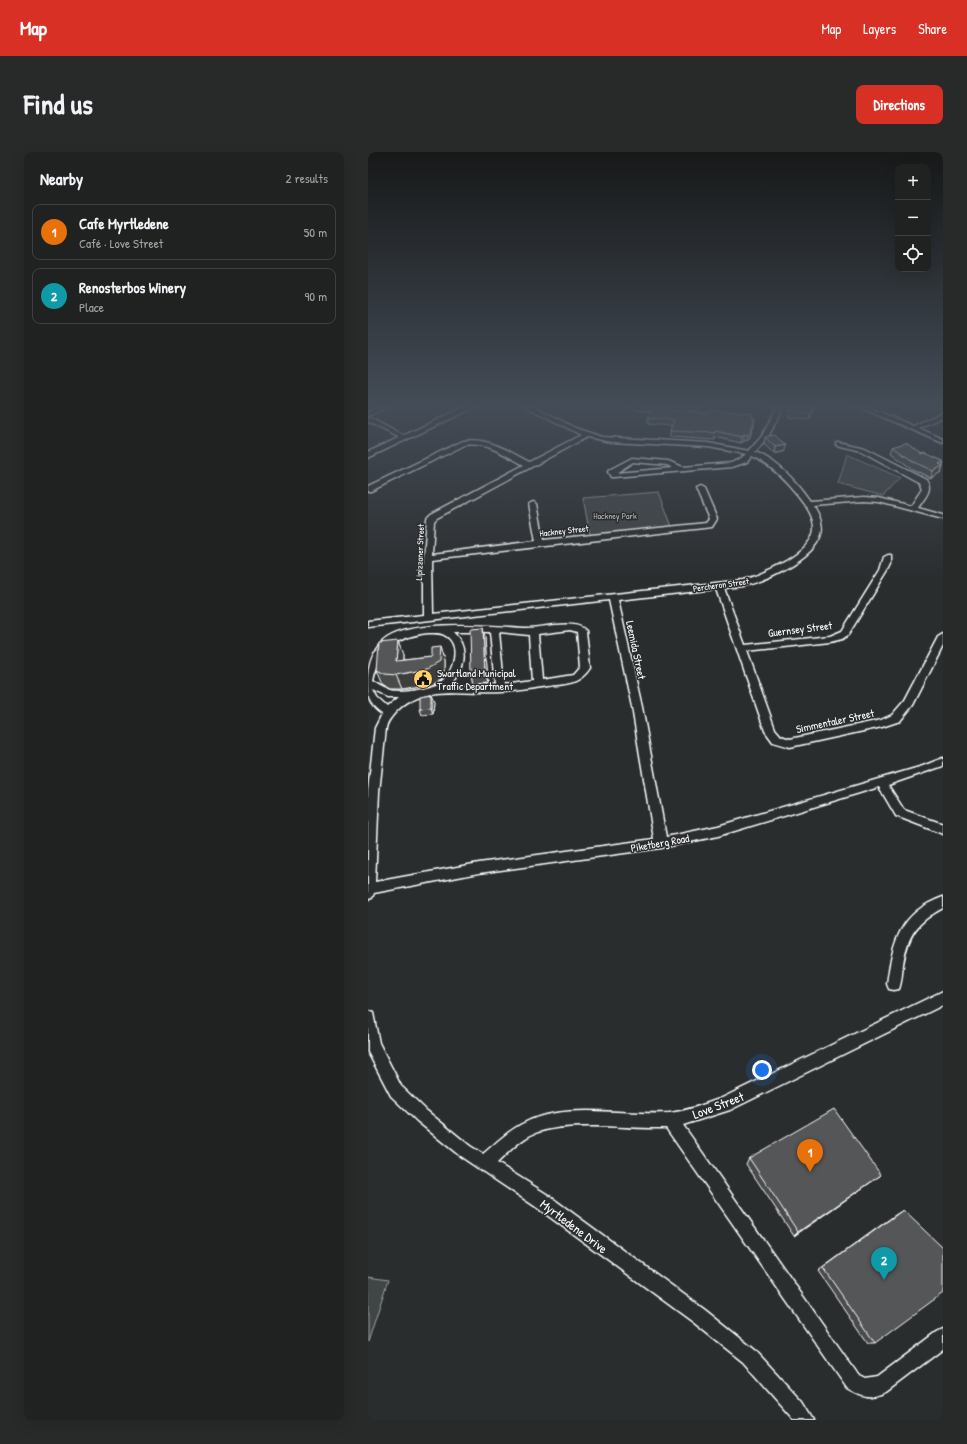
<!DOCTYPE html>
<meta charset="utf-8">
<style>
:root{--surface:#202222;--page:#282a2a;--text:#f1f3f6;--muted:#a2a4a5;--line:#3d3f40;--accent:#d93025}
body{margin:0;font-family:"Patrick Hand",sans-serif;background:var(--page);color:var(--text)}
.controls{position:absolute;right:12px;top:12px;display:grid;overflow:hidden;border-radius:8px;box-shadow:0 4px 16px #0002}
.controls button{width:36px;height:36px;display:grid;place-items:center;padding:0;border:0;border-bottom:1px solid var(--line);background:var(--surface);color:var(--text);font:20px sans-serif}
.you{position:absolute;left:394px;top:918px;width:14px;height:14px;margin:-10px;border:3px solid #fff;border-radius:50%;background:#1a73e8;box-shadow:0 0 0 6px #1a73e833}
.badge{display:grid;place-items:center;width:26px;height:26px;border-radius:50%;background:var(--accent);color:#fff;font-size:13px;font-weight:700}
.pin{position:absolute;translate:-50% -33px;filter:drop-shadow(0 1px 2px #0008)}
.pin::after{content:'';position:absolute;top:21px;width:14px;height:12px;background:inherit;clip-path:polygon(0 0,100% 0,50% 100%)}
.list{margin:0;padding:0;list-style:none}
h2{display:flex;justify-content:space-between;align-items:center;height:52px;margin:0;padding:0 16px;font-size:17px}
h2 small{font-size:13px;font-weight:400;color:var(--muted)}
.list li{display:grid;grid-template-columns:26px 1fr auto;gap:12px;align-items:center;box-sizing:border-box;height:56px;margin:0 8px 8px;padding:0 8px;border:1px solid var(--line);border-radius:8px}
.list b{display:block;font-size:15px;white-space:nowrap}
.list p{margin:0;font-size:13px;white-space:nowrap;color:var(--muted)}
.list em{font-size:13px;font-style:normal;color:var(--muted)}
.icon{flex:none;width:22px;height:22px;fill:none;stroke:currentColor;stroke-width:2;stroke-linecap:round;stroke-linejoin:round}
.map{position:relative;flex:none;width:575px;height:1268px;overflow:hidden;border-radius:8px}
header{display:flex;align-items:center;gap:24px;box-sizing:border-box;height:56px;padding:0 20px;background:var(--accent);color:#fff}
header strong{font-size:19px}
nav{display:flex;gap:22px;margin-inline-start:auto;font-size:14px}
.intro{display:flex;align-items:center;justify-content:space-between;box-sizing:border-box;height:96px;padding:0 24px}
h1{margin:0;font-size:28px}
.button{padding:10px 18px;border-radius:8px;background:var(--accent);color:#fff;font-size:14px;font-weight:700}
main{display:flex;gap:24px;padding:0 24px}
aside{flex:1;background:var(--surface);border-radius:8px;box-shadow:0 4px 16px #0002}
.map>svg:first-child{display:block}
.green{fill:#414445;stroke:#a0a2a2}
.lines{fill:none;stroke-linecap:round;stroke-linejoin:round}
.minor-casing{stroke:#fff;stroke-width:3}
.major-casing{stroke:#fff;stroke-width:3}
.minor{fill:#2a2d2e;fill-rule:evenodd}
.major{fill:#2a2d2e;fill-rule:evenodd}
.wall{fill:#494b4c;stroke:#fff}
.shaded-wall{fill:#3c3d3e;stroke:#fff}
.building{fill:#555758;stroke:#fff}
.labels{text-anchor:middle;stroke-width:3;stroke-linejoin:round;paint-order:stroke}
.far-park-label{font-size:9px;fill:#b3b4b5;stroke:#2a2d2e}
.far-street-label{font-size:9px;fill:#fff;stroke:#2a2d2e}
.street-label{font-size:11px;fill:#fff;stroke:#2a2d2e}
.poi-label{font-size:11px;fill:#fff;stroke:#2a2d2e;text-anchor:start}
.near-street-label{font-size:13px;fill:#fff;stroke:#2a2d2e}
</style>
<header>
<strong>Map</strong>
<nav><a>Map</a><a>Layers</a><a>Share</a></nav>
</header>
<div class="intro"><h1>Find us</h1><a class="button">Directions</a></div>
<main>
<aside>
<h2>Nearby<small>2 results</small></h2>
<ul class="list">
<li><span class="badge" style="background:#e8710a">1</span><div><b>Cafe Myrtledene</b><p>Café · Love Street</p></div><em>50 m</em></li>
<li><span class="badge" style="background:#0f9aa8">2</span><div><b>Renosterbos Winery</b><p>Place</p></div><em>90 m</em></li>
</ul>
</aside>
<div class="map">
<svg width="575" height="1268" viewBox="0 0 575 1268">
<rect width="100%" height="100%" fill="#2a2d2e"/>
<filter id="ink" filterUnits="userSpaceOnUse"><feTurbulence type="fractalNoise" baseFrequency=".025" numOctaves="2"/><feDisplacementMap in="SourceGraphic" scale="8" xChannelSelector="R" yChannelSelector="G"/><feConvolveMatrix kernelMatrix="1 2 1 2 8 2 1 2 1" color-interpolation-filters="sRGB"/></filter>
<g filter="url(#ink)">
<path class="green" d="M479,302L532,326L515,344L470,332Z
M291,340L306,380L223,388L215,346Z
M0,1125L20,1128L0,1190Z"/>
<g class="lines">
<g class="minor-casing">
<path id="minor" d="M17,252H26L0,264V260Z
M153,252H162L207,276L234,285L340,291L381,299L394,284L411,252H417L400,285L387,300C410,309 428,329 442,349L496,345L511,346L543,354L554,337L552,331L493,299L468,293V291L470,290L497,296L558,327C566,338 556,346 550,356L575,363V367L511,350L496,349L445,353C451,362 457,374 452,385C444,407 399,428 378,433C371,435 363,435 356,436L377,493L462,484L474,479L512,418L516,405L520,403H523V412L520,418L480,483L474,487L462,490L379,499L407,577L413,584L422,587L513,568L524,563L537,548L570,485L575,482V494L545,553L532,569L514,575L422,595L405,590L397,579L348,437L250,448L274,555L298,685L350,674L555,614L575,606V614L520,633L536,658L575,672V682L528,664L511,635L350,684L293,696L111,721L6,741L4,746L0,747V639L7,576L14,562C0,552 0,546 0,529C0,514 3,501 14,490C40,466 122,474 156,476C172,477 208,466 218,479L222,516C211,533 197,532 179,534C163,536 147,540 131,540C92,542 54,529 25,563C22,567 19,570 18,576L11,640L7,730L111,711L286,687L264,555L241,448L0,475V469L56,463V405L59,366L63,362L156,313C137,303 119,290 97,293L3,339H0V334L95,289C120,285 140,299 161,310L213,283ZM219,285L243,290L340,295L378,302L373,306L363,311L315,315L300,309L264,306L241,318L240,320L243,325H246L364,315L379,310L384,304L386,305C403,314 416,326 428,341C436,351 446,363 446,376C446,401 395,422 375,428L65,462L64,407L344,375L349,367L336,337L332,335L328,337L341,367L338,371L176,388L169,352L165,350L161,352L168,389L64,402L66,369L69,366ZM265,310L299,313L305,316L248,321ZM202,478L209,480L212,515L205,523L174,528L170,482ZM85,480H122L127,533H82C97,517 102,496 85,480ZM131,480L161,483L164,529L136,533ZM60,481C66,481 73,480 78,484C93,493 86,518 75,528C65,536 34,541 22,538C16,536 10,532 5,529C12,496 28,485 60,481ZM5,538L20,545H31L19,555L9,546Z
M256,252L310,256L337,252C324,265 271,261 256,252Z
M484,252H493L545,274L575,260V265L551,276L575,287V291Z
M0,265L38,285L39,286L34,287L0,270Z
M575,745V756C549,770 540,782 535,812C534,820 534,829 531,837L526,838L521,837L519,832C525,790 531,761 575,745Z
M575,839V853L362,958L315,973L491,1224L497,1227L509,1225L569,1180L575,1177V1197L518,1240C502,1247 494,1245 479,1236L298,976C261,977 197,968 165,982C151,988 140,1001 129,1011L180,1043L337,1158L387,1198L435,1250L446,1268H426L375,1210L325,1170L168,1055L92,1004L49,969L23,944L0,900V859L5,861L11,891L33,934L59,959L102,994L115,1002C127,992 140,979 154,972C196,949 255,964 301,961C320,959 337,952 354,946Z"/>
</g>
<g class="major-casing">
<path id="major" d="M103,252H114L0,306V300Z"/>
</g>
<use href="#minor" class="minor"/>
<use href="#major" class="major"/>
</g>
<path class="wall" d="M287,252H302V254Z
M425,252H445V253L446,254L445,260L441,268L421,265V258Z
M299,258L385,266L386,273L381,287L379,289H376L373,291L347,285V288L302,285V279L304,274L280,272V266Z
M397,285L416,299L406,302L396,292Z
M525,295L554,302L575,309V313L573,320L563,326L544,317L523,301Z
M117,486L120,531L105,532L103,522Z
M30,489L35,504V508L63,505L72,495L76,509V525L64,532L34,537H22L15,533L9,518Z
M66,549L65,562L54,563L52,557Z
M381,1006L506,1028L426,1084L378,1012Z
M535,1058L507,1191H500L450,1119L527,1063Z"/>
<path class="shaded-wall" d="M444,252H445L444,257L446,254L445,260L441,268Z
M387,266L386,273L381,287L379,289L380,283Z
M376,282V289L373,291L374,285Z
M417,293L416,299L406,302L407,295Z
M575,310V313L573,320L563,326L565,319L571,312Z
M115,476L117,486L120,531L117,522Z
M30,489L35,504L34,522L59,517L72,495L76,509V525L64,532L34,537L28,523V509Z
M63,542L66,549L65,562L63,556Z
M513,1023L506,1028L426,1084L430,1080Z"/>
<path class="building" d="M425,252H444V253L446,254L442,262L421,258Z
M284,255H299L298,258L340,261V258L385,261L384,266H387L382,280L380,283L376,282L374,285L347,279V281L302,279L306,268L280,266Z
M407,283L417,293L407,295L397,285Z
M538,291L554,302L557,301L575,309V310L571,312L575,314L565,319L546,310L525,295Z
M115,476L117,522H103L102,477Z
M30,489L28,509L63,505V496L72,495L71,510L59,517L28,523L17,522L9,518L11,491Z
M63,542V556L52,557V544Z
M466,957L513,1023L430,1080L381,1006Z
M535,1058L575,1096V1141L507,1191L455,1116Z"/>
</g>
<linearGradient id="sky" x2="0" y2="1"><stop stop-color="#171919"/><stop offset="0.59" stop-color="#444c57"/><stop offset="1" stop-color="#444c57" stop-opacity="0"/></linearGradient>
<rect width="575" height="430" fill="url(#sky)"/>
<defs>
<g id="civic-disc" transform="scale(1)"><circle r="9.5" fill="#ffd166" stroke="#2a2d2e"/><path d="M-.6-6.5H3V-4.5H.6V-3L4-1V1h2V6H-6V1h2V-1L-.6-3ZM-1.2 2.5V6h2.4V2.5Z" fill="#111"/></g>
</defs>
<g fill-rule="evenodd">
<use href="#civic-disc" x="55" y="527"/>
</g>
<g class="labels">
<g class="far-park-label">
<text x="247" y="367">Hackney Park</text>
</g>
<g class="far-street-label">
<text transform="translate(196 379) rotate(-6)" y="3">Hackney Street</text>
<text transform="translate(52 400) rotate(-88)" y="3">Lipizzaner Street</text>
<text transform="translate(353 433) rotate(-8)" y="3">Percheron Street</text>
</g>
<g class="street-label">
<text transform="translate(432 477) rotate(-7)" y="4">Guernsey Street</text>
<text transform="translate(268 498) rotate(78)" y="4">Leemida Street</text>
<text transform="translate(467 569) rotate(-12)" y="4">Simmentaler Street</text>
<text transform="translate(292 691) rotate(-10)" y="4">Piketberg Road</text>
</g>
<g class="poi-label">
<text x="69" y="525">Swartland Municipal<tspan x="69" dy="13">Traffic Department</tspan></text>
</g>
<g class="near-street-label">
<text transform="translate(350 953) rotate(-21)" y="5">Love Street</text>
<text transform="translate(206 1074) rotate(37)" y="5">Myrtledene Drive</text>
</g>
</g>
</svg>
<div class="controls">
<button>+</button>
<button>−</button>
<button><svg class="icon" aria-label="locate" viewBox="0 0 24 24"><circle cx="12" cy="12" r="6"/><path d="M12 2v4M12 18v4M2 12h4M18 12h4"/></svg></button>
</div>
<div class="you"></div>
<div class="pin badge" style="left:442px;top:1020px;background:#e8710a">1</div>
<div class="pin badge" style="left:516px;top:1128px;background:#0f9aa8">2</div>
</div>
</main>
